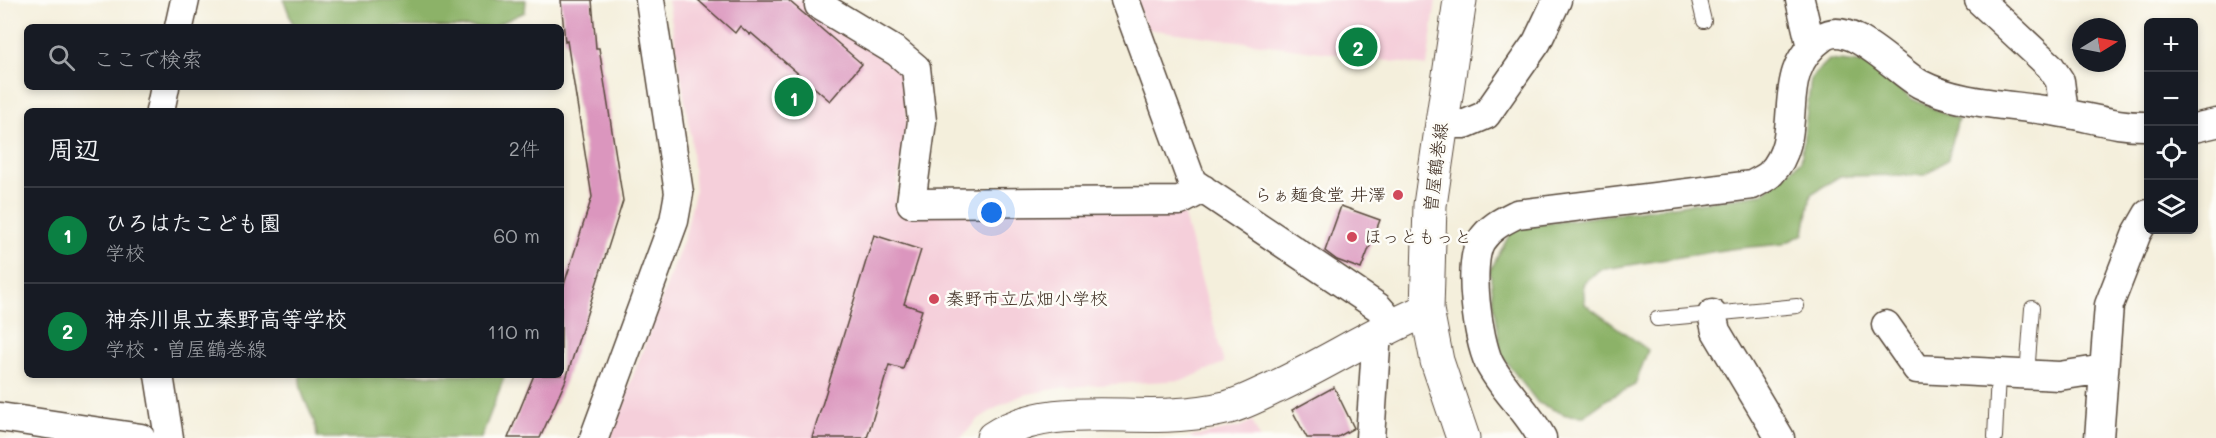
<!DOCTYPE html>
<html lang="ja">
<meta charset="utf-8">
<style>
:root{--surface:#171b24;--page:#20242c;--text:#f1f3f6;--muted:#9ea1a6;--line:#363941;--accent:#0b8043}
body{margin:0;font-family:Mali,"Klee One",sans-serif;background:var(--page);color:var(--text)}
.controls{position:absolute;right:18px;top:18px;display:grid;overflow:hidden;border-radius:9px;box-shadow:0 3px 9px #0003}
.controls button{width:54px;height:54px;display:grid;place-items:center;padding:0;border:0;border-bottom:2px solid var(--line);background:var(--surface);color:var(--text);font:30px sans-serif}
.compass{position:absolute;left:2072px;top:18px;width:54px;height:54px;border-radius:50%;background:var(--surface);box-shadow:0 3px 9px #0003;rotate:80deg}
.you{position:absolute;left:992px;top:213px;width:21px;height:21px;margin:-15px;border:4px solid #fff;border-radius:50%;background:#1a73e8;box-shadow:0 0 0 9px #1a73e833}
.badge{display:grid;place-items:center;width:39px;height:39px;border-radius:50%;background:var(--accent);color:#fff;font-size:20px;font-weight:700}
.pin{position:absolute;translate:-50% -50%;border:3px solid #fff;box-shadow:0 2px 6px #0006}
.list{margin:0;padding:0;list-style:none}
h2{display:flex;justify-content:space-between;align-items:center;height:78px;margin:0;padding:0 24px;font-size:26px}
h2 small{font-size:20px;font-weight:400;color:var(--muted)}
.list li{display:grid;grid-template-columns:39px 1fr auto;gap:18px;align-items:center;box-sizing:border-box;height:96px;padding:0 24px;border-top:2px solid var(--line)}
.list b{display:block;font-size:22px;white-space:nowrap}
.list p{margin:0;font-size:20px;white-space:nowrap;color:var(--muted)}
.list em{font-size:20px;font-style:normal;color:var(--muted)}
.icon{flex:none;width:33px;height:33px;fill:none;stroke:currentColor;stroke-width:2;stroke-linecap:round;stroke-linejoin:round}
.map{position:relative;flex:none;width:2216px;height:438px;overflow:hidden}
.search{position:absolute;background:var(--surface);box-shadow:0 3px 9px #0003;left:24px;top:24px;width:540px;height:66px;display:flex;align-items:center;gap:15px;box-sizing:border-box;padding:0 21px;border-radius:9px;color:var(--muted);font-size:22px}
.panel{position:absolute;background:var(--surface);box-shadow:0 3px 9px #0003;left:24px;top:108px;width:540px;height:270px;border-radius:9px}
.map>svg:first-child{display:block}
.built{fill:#f5cfda}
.forest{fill:#8cb267;stroke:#646e42;stroke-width:1.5}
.building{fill:#db96be}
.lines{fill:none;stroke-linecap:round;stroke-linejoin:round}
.lane-casing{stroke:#57483a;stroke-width:16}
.street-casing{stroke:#57483a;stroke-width:31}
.secondary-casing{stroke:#57483a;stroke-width:35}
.lane{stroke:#fff;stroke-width:14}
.street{stroke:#fff;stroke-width:28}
.secondary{stroke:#fff;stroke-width:33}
.poi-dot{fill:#d1495b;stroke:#fdfcf7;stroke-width:2}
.labels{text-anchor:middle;stroke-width:5;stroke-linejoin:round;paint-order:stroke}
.street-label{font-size:18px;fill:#3b2a1e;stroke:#fdfcf7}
.poi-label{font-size:18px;fill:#3b2a1e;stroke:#fdfcf7;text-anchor:start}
</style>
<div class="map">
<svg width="2216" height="438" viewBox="0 0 2216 438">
<rect width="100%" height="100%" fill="#fdfcf7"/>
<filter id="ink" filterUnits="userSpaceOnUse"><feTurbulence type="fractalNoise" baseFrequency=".0167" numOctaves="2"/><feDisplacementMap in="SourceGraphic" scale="12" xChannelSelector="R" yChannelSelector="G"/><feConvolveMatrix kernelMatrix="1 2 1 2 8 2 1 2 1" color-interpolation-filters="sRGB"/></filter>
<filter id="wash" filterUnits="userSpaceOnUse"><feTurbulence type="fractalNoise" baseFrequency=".008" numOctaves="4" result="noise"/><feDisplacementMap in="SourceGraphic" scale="24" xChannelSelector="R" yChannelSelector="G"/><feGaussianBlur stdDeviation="1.35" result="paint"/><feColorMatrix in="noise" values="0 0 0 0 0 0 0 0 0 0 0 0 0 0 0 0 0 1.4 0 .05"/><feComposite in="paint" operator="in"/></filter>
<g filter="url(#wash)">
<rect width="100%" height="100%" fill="#f4efdc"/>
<path class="built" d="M668,0H811L885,59L901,75L907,120L895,204L1180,201L1224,363L1184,380L1065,387L1023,395L1001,405L977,420L961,438H610L685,236L695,192L691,137Z
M1135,0H1436L1427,66L1147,29Z
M1252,421L1260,438H1187L1239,427Z"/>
<path class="forest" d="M284,0H526L525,12L492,27H297L292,22Z
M1829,60L1868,64L1912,99L1958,119L1948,159L1925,175L1840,176L1811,194L1804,234L1783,244L1730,249L1599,270L1583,284L1585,304L1648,350L1635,385L1609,398L1584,416L1566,415L1538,403L1501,355L1490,271L1513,228L1762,194L1801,161L1811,78Z
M300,375H505L481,438H317C317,415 298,398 300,375Z"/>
<g id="blocks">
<path class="building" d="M561,0H592L596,48H599L623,201L565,382L540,438H508L534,375H561V294L592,197L567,41L565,42Z
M698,0H788L862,64L830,101L751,33L750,35L740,26L735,33Z
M1341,206L1380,220L1361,269L1337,260L1325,251Z
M874,235L921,250L904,304L922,310L903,369L889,365L867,438H812Z
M1334,387L1354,428L1336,438H1307L1292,410Z"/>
</g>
</g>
<g filter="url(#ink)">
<use href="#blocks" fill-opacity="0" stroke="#57483a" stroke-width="1.5"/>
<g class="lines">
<g class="lane-casing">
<path id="lane" d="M1699,0L1704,21
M1657,319L1797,306
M2027,375L2032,308
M1995,437L1998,374"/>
</g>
<g class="street-casing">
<path id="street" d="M823,0L819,5L897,52L916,68L922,121L911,203L1180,201L1203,189
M1125,0L1192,182L1378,307L1393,324
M1800,0L1811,47
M1979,0L2050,66L2060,81L2064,113
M179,27L185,0
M160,111L165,87
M1442,124H1465L1486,115L1537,42L1557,0
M2194,128L2216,123
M1712,314L1716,331L1780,438
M1886,325L1917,369L2059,376L2104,369
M159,375L169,438
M0,417L141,438
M594,438L674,221L679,193L650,0
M1370,438L1377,332
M1542,438C1528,411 1503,390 1489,363C1478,338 1467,265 1481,241C1490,227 1503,221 1517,214L1752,185C1758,181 1767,178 1771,173C1808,134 1770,74 1823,37C1850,18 1896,71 1920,84C1962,106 2018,104 2063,113C2093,118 2118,127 2148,126
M2099,438L2109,305L2137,233L2148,214"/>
</g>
<g class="secondary-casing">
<path id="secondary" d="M1460,0L1430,205L1427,310L1437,361L1463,438
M993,438C1043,404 1113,418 1171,415C1188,414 1209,412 1225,408C1243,404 1260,394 1276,387C1327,363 1374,332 1427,310"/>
</g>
<use href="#lane" class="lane"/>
<use href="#street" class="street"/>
<use href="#secondary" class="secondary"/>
</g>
</g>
<g class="poi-dot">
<circle cx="1398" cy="195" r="6"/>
<circle cx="1352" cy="237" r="6"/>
<circle cx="934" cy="299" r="6"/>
</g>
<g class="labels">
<g class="street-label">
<text transform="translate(1436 167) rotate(-83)" y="6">曽屋鶴巻線</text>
</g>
<g class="poi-label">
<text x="1386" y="201" text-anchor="end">らぁ麺食堂 井澤</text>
<text x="1364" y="243">ほっともっと</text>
<text x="946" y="305">秦野市立広畑小学校</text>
</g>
</g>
</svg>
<div class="controls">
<button>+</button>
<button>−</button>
<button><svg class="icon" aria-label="locate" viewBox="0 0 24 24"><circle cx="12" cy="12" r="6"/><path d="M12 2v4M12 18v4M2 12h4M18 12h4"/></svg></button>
<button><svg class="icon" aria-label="layers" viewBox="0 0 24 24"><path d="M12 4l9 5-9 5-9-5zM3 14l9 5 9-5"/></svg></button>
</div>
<svg class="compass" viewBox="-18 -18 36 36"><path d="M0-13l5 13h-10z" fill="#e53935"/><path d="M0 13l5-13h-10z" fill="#9ea1a6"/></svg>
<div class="you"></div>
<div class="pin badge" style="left:794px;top:97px">1</div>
<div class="pin badge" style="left:1358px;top:47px">2</div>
<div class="search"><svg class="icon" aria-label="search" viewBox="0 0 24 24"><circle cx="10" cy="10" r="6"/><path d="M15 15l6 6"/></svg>ここで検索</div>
<section class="panel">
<h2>周辺<small>2件</small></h2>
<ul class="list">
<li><span class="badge">1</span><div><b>ひろはたこども園</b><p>学校</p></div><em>60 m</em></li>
<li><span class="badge">2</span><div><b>神奈川県立秦野高等学校</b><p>学校 · 曽屋鶴巻線</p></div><em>110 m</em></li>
</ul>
</section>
</div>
